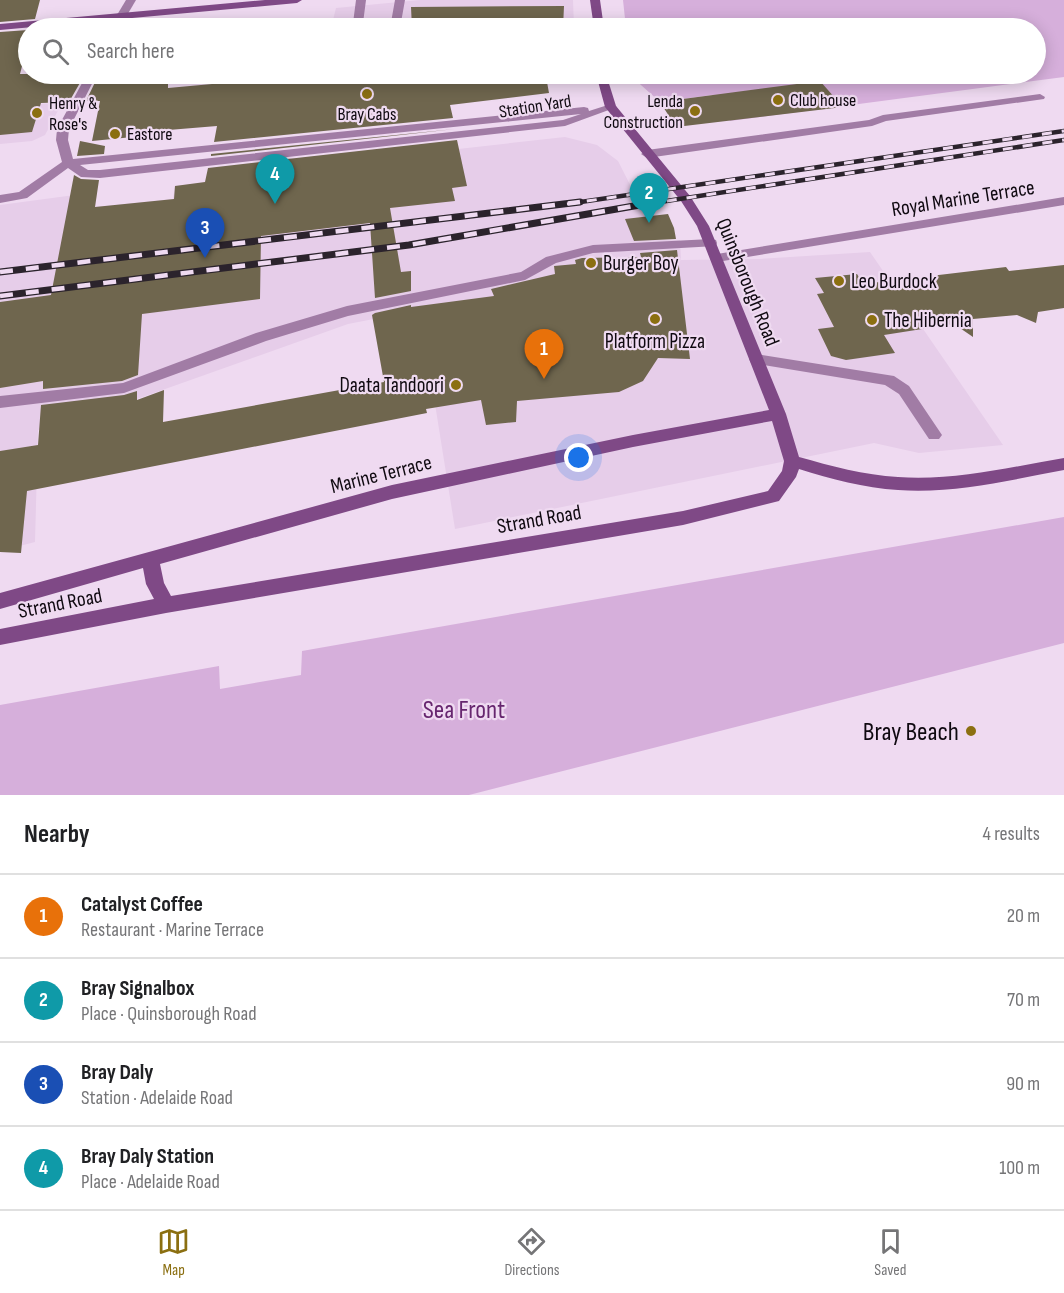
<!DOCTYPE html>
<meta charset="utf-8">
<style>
:root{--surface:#fff;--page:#f6f6f6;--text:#202124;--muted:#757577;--line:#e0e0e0;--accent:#8b6f11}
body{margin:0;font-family:"Sofia Sans Condensed",sans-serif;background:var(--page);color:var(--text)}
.you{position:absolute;left:579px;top:458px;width:21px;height:21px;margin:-15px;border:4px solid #fff;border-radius:50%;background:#1a73e8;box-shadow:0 0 0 9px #1a73e833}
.badge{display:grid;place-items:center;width:39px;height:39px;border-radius:50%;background:var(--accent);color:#fff;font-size:20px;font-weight:700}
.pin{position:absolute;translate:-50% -50px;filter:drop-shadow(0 2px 3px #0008)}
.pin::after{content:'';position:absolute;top:32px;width:21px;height:18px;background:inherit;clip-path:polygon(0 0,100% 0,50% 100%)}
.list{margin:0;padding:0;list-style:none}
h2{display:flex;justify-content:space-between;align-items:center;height:78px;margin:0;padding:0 24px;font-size:26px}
h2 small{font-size:20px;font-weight:400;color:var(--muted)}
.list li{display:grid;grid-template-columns:39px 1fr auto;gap:18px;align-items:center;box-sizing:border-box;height:84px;padding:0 24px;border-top:2px solid var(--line)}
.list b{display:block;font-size:22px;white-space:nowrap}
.list p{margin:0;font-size:20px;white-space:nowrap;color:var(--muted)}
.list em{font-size:20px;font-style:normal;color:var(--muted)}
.icon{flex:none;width:33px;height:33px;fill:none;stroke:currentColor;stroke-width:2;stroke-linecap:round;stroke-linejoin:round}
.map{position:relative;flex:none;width:1064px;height:795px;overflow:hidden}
.search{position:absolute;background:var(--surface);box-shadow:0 3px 15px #0003;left:18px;right:18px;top:18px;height:66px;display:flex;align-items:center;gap:15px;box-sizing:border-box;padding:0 21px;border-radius:33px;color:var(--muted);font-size:22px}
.sheet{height:414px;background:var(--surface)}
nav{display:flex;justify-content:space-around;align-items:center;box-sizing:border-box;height:84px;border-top:2px solid var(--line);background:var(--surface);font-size:16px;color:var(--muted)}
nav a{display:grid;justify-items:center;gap:3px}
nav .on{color:var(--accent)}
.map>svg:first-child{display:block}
.built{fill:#e6cde9}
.green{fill:#d6afdb}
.building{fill:#6f664e}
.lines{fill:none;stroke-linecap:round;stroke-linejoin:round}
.lane{fill:#a17ca5;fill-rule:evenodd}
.street{fill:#a17ca5;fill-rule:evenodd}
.secondary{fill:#7f4986;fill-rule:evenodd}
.rail-far1-casing{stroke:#2b232c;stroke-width:4.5}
.rail-casing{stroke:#2b232c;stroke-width:7}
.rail-far1{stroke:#efdaf1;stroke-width:3;stroke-dasharray:10;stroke-linecap:butt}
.rail{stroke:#efdaf1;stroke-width:4.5;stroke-dasharray:13;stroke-linecap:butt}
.poi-dot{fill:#8b6f11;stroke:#efdaf1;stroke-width:2}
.labels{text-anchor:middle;stroke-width:4.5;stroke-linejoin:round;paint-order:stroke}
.far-poi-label{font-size:18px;fill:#0f0910;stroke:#efdaf1;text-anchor:start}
.far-street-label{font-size:18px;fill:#0f0910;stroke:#efdaf1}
.street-label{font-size:21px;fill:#0f0910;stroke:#efdaf1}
.poi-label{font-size:21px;fill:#0f0910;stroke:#efdaf1;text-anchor:start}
.near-park-label{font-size:26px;fill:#67266f;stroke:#efdaf1}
.near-poi-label{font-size:26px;fill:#0f0910;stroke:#efdaf1;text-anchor:end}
</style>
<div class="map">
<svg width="1064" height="795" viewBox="0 0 1064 795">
<rect width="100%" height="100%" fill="#efdaf1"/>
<path class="built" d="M420,0H573L574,28H331L336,8Z
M62,103L45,135L32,141L0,144V105Z
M565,137L597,145L618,161L658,240H680L681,260L759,259L870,252L1003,445L919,453L874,443L455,529L420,310L348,324L92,415L38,430L35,542L0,551V205L97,192L95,207L173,199L175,186L380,164L377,158Z"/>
<path class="green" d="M623,0H1064V77L730,121L712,95L660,102L632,77V74H1036V28H626Z
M1064,517V643L469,795H0V705L219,666L220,689L301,675L302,651Z"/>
<path class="building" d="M0,0H40L35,19L0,22Z
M564,6L563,28H412L411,7Z
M28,30V43L20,74H85L69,102L41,103L32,132L0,135V32Z
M99,74H168V88L322,74H562L561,82H547L549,93L450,105L453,118L214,142L217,126L144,132L143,136L92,141L100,101H86Z
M820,81L843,107L676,127L660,102Z
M455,129L211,156V154Z
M457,140L467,186L452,188L455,201L390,208L401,272L411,271V291L375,298L370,223L261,236L260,299L142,314L138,375L122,381L43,389V381L0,388V302L51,295L74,175L81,179L99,180L95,207L174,199L175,186L205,182L208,168Z
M80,141L105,146L104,154L77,156Z
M668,214L674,228L676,239L634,241L625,219Z
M677,250L690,359L658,358L643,381L619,392L517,401L516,422L486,425L481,400L426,409L427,413L27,491L21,553L0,552V451L38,445L41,405L124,395L137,391V400L164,390L163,422L384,382L372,315L375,313L411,305V307L494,296L491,289L555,274L554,266L576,264L575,260L582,258L641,257L640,253Z
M1064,265V308L1038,312L1036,323L1017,315L973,319V337L954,324L884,335L895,353L846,360L831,356L818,329L834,327L817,294L824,293L815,278L857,274L863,284L1006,267L1009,271Z"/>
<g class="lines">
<path class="lane" d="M356,0H366L363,23L358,26L353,23Z
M395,0H405L400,28H390Z
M118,13L127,15L120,28H110Z
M87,74H97L69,129L68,140L73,159L584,107L588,108L589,111L611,104L617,107L565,126L100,178L81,177L68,168L27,198L0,203V195L19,192L62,162L56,140L57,129ZM581,114L563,120L100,170H88L80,165Z
M1040,94L1045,97L1044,99L886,121L872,126L647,158L641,154L647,150L869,120L883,115Z
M1064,197V205L717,262L710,258L717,254Z
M711,239L716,240L717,243L716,246L593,253L556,263L525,280L348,316L266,341L124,393L0,408V396L123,383L256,333L347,306L521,272L546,257L593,245Z
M756,354L894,376L909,386L942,435L939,439H929L899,394L885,385L751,363L749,359L751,355Z"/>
<path class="street" d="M126,0H136L126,17H118L117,15Z"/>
<path class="secondary" d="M265,0H302L297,3L0,30V24Z
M590,0H600L604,28H594Z
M596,74H606L616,106L690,196L709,226L786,414L799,457C831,466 864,475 898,477C954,481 1010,467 1064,458V470C1010,480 954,494 898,490C864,488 831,479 799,469L796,477L779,501L683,525L166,613L0,645V629L154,599L146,584L143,568L0,609V593L392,485L633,435L769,410L697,226L681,201L605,107ZM772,421L784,461L782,471L768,491L683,511L171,596L164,583L160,564L392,499L633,447Z"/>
<g class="rail-far1-casing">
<path id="rail-far1" d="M567,204L1064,131
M647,204L1064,140"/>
</g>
<g class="rail-casing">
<path id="rail" d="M0,272L580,202
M0,296L409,245L657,202"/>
</g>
<use href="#rail-far1" class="rail-far1"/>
<use href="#rail" class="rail"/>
</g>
<g class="poi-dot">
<circle cx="367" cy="94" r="6"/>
<circle cx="778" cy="100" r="6"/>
<circle cx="695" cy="111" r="6"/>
<circle cx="37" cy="113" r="6"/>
<circle cx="115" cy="134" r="6"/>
<circle cx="591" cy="263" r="6"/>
<circle cx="839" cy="281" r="6"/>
<circle cx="655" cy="319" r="6"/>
<circle cx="872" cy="320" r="6"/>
<circle cx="456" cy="385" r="6"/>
<circle cx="971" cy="731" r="6"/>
</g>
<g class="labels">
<g class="far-poi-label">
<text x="790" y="106">Club house</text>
<text x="683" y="107" text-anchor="end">Lenda<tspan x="683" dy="21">Construction</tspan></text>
<text x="49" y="109">Henry &amp;<tspan x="49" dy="21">Rose's</tspan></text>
<text x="367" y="120" text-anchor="middle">Bray Cabs</text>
<text x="127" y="140">Eastore</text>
</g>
<g class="far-street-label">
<text transform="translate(535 106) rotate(-9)" y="6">Station Yard</text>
</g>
<g class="street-label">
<text transform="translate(963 198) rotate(-9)" y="7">Royal Marine Terrace</text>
<text transform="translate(748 282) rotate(68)" y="7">Quinsborough Road</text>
<text transform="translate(381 474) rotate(-14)" y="7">Marine Terrace</text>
<text transform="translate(539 519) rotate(-10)" y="7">Strand Road</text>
<text transform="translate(60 603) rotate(-11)" y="7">Strand Road</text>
</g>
<g class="poi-label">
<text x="603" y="270">Burger Boy</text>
<text x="851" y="288">Leo Burdock</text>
<text x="884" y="327">The Hibernia</text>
<text x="655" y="348" text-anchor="middle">Platform Pizza</text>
<text x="444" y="392" text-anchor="end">Daata Tandoori</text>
</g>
<g class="near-park-label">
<text x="464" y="718">Sea Front</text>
</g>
<g class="near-poi-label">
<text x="959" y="740">Bray Beach</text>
</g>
</g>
</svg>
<div class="you"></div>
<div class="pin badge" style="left:544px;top:379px;background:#e8710a">1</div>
<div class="pin badge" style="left:649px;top:223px;background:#0f9aa8">2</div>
<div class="pin badge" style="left:205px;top:258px;background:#1a4fb4">3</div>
<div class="pin badge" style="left:275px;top:204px;background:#0f9aa8">4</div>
<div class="search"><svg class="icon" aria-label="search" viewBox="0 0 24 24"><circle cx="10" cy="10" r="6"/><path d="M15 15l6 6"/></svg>Search here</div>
</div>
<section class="sheet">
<h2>Nearby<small>4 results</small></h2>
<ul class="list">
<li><span class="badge" style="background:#e8710a">1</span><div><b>Catalyst Coffee</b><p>Restaurant · Marine Terrace</p></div><em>20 m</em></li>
<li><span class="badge" style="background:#0f9aa8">2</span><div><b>Bray Signalbox</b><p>Place · Quinsborough Road</p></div><em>70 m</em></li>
<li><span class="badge" style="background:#1a4fb4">3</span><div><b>Bray Daly</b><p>Station · Adelaide Road</p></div><em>90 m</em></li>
<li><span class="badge" style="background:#0f9aa8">4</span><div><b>Bray Daly Station</b><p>Place · Adelaide Road</p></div><em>100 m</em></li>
</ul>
</section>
<nav>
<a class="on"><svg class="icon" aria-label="map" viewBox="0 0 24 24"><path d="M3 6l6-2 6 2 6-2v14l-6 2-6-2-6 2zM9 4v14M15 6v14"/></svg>Map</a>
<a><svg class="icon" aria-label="directions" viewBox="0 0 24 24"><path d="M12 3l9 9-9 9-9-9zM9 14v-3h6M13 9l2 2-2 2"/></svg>Directions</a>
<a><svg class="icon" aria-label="saved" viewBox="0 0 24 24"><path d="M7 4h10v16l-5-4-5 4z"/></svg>Saved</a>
</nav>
